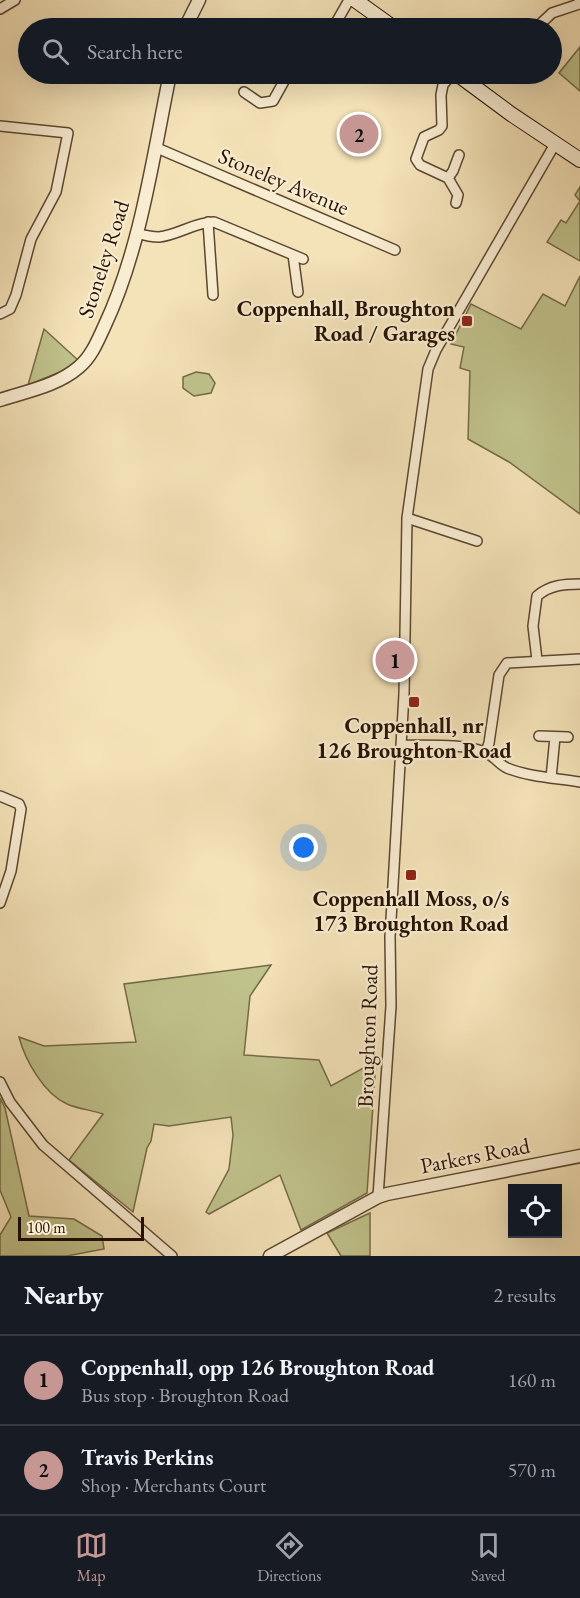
<!DOCTYPE html>
<meta charset="utf-8">
<style>
:root{--surface:#171b24;--page:#20242c;--text:#f1f3f6;--muted:#9ea1a6;--line:#363941;--accent:#c59692}
body{margin:0;font-family:"EB Garamond",serif;background:var(--page);color:var(--text)}
.controls{position:absolute;right:18px;bottom:18px;display:grid;overflow:hidden;border-radius:0px;box-shadow:0 6px 24px #0002}
.controls button{width:54px;height:54px;display:grid;place-items:center;padding:0;border:0;border-bottom:2px solid var(--line);background:var(--surface);color:var(--text);font:30px sans-serif}
.scale{position:absolute;left:18px;bottom:15px;width:126px;box-sizing:border-box;padding-left:6px;border:3px solid #281303;border-top:0;font-size:16px;line-height:21px;white-space:nowrap;color:#281303;-webkit-text-stroke:4px #f8ecd1;paint-order:stroke}
.you{position:absolute;left:304px;top:848px;width:21px;height:21px;margin:-15px;border:4px solid #fff;border-radius:50%;background:#1a73e8;box-shadow:0 0 0 9px #1a73e833}
.badge{display:grid;place-items:center;width:39px;height:39px;border-radius:50%;background:var(--accent);color:#111;font-size:20px;font-weight:700}
.pin{position:absolute;translate:-50% -50%;border:3px solid #fff;box-shadow:0 2px 6px #0006}
.list{margin:0;padding:0;list-style:none}
h2{display:flex;justify-content:space-between;align-items:center;height:78px;margin:0;padding:0 24px;font-size:26px}
h2 small{font-size:20px;font-weight:400;color:var(--muted)}
.list li{display:grid;grid-template-columns:39px 1fr auto;gap:18px;align-items:center;box-sizing:border-box;height:90px;padding:0 24px;border-top:2px solid var(--line)}
.list b{display:block;font-size:22px;white-space:nowrap}
.list p{margin:0;font-size:20px;white-space:nowrap;color:var(--muted)}
.list em{font-size:20px;font-style:normal;color:var(--muted)}
.icon{flex:none;width:33px;height:33px;fill:none;stroke:currentColor;stroke-width:2;stroke-linecap:round;stroke-linejoin:round}
.map{position:relative;flex:none;width:580px;height:1256px;overflow:hidden}
.search{position:absolute;background:var(--surface);box-shadow:0 6px 24px #0002;left:18px;right:18px;top:18px;height:66px;display:flex;align-items:center;gap:15px;box-sizing:border-box;padding:0 21px;border-radius:33px;color:var(--muted);font-size:22px}
.sheet{height:258px;background:var(--surface)}
nav{display:flex;justify-content:space-around;align-items:center;box-sizing:border-box;height:84px;border-top:2px solid var(--line);background:var(--surface);font-size:16px;color:var(--muted)}
nav a{display:grid;justify-items:center;gap:3px}
nav .on{color:var(--accent)}
.map>svg:first-child{display:block}
.green{fill:#c0c28b;stroke:#746a47;stroke-width:1.5}
.lines{fill:none;stroke-linecap:round;stroke-linejoin:round}
.minor-casing{stroke:#5b4730;stroke-width:12}
.tertiary-casing{stroke:#5b4730;stroke-width:15}
.secondary-casing{stroke:#281303;stroke-width:16}
.minor{stroke:#f8ecd1;stroke-width:9}
.tertiary{stroke:#f8ecd1;stroke-width:12}
.secondary{stroke:#f8ecd1;stroke-width:14}
.poi-dot{fill:#8f2418;stroke:#f8ecd1;stroke-width:2}
.labels{text-anchor:middle;stroke-width:4.5;stroke-linejoin:round;paint-order:stroke}
.street-label{font-size:22px;fill:#281303;stroke:#f8ecd1}
.poi-label{font-size:22px;font-weight:bold;fill:#281303;stroke:#f8ecd1}
</style>
<div class="map">
<svg width="580" height="1256" viewBox="0 0 580 1256">
<rect width="100%" height="100%" fill="#f4e2b8"/>
<filter id="stains"><feTurbulence type="fractalNoise" baseFrequency=".00333" numOctaves="4"/><feColorMatrix values="0 0 0 0 .2 0 0 0 0 .09 0 0 0 0 .02 0 0 0 .5 -.17"/></filter>
<radialGradient id="worn" r=".72"><stop offset=".6" stop-color="#630" stop-opacity="0"/><stop offset="1" stop-color="#630" stop-opacity=".3"/></radialGradient>
<path class="green" d="M580,47V91L559,73Z
M580,187V261L547,242L561,220L566,223L580,201L575,195Z
M580,276V514L509,462L468,439L470,371L460,368L464,347L451,344L471,304L521,329L543,294L565,306Z
M44,329L79,361L60,372L28,385Z
M196,372L209,374L215,383L211,393L194,396L183,388V377Z
M271,965L250,996L244,1055L319,1060L331,1086L376,1061L367,1193L301,1230L280,1175L209,1214L206,1212L229,1169L233,1135L231,1117L169,1126L154,1124L151,1141L147,1148L133,1212L69,1160L103,1114C92,1110 78,1109 67,1104C44,1094 25,1060 19,1037L44,1046L136,1042L124,984Z
M0,1098L5,1108L29,1216L74,1219L102,1236L104,1249L67,1256H0V1235L11,1217L0,1190Z
M370,1213V1256H341L327,1233Z"/>
<g class="lines">
<g class="minor-casing">
<path id="minor" d="M0,9L15,0
M333,28L349,0
M536,28L552,13L579,4V0
M452,74L443,85L441,95L442,126L439,130L424,137L416,159L420,165L448,178L458,195L456,203
M244,92L260,103L273,101L288,74
M0,126L68,133L56,192L31,239L16,295L10,309L0,314
M157,148L395,250
M448,178L453,171L459,155
M208,222L213,295
M136,233C143,235 151,237 159,237C178,235 195,222 214,222L303,259
M293,255L298,292
M407,518L477,541
M537,660L533,626L537,596C550,585 564,584 580,584
M539,736L568,737
M401,745C426,746 461,743 484,752C494,755 498,764 507,768C529,777 556,778 580,782
M486,752L489,743L499,675L507,663L580,659
M551,778L555,737
M0,796L19,804L21,809L11,871L0,903
M0,1082L10,1102L43,1145L172,1256
M378,1197L391,1006L390,937L404,694L407,518L428,369L436,350L555,144"/>
</g>
<g class="tertiary-casing">
<path id="tertiary" d="M185,28L199,0
M0,400C27,391 57,386 79,367C92,356 98,340 105,325C141,248 153,156 170,74
M270,1256L378,1197L387,1194L580,1156"/>
</g>
<g class="secondary-casing">
<path id="secondary" d="M355,0L394,28
M457,74L511,114L580,160"/>
</g>
<use href="#minor" class="minor"/>
<use href="#tertiary" class="tertiary"/>
<use href="#secondary" class="secondary"/>
</g>
<g class="poi-dot">
<rect x="461" y="315" width="12" height="12" rx="3"/>
<rect x="408" y="696" width="12" height="12" rx="3"/>
<rect x="405" y="869" width="12" height="12" rx="3"/>
</g>
<g class="labels">
<g class="street-label">
<text transform="translate(284 181) rotate(23)" y="8">Stoneley Avenue</text>
<text transform="translate(103 259) rotate(-72)" y="8">Stoneley Road</text>
<text transform="translate(367 1036) rotate(-88)" y="8">Broughton Road</text>
<text transform="translate(475 1155) rotate(-11)" y="8">Parkers Road</text>
</g>
<g class="poi-label">
<text x="455" y="316" text-anchor="end">Coppenhall, Broughton<tspan x="455" dy="25">Road / Garages</tspan></text>
<text x="414" y="733">Coppenhall, nr<tspan x="414" dy="25">126 Broughton Road</tspan></text>
<text x="411" y="906">Coppenhall Moss, o/s<tspan x="411" dy="25">173 Broughton Road</tspan></text>
</g>
</g>
<rect width="100%" height="100%" filter="url(#stains)"/>
<rect width="100%" height="100%" fill="url(#worn)"/>
</svg>
<div class="controls">
<button><svg class="icon" aria-label="locate" viewBox="0 0 24 24"><circle cx="12" cy="12" r="6"/><path d="M12 2v4M12 18v4M2 12h4M18 12h4"/></svg></button>
</div>
<div class="scale">100 m</div>
<div class="you"></div>
<div class="pin badge" style="left:395px;top:660px">1</div>
<div class="pin badge" style="left:359px;top:134px">2</div>
<div class="search"><svg class="icon" aria-label="search" viewBox="0 0 24 24"><circle cx="10" cy="10" r="6"/><path d="M15 15l6 6"/></svg>Search here</div>
</div>
<section class="sheet">
<h2>Nearby<small>2 results</small></h2>
<ul class="list">
<li><span class="badge">1</span><div><b>Coppenhall, opp 126 Broughton Road</b><p>Bus stop · Broughton Road</p></div><em>160 m</em></li>
<li><span class="badge">2</span><div><b>Travis Perkins</b><p>Shop · Merchants Court</p></div><em>570 m</em></li>
</ul>
</section>
<nav>
<a class="on"><svg class="icon" aria-label="map" viewBox="0 0 24 24"><path d="M3 6l6-2 6 2 6-2v14l-6 2-6-2-6 2zM9 4v14M15 6v14"/></svg>Map</a>
<a><svg class="icon" aria-label="directions" viewBox="0 0 24 24"><path d="M12 3l9 9-9 9-9-9zM9 14v-3h6M13 9l2 2-2 2"/></svg>Directions</a>
<a><svg class="icon" aria-label="saved" viewBox="0 0 24 24"><path d="M7 4h10v16l-5-4-5 4z"/></svg>Saved</a>
</nav>
